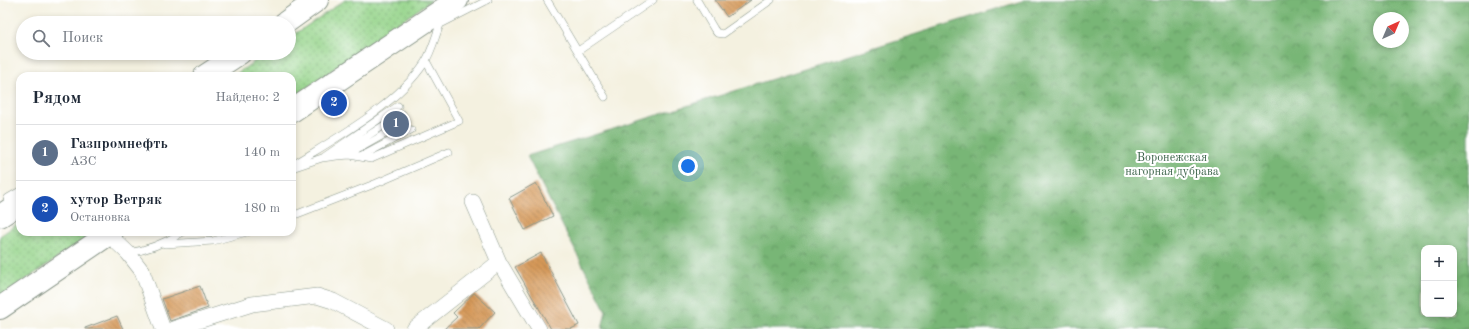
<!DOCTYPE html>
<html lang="ru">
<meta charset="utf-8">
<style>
:root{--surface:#fff;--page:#f6f6f7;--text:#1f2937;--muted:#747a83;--line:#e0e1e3;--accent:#db2777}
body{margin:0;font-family:"Old Standard TT",serif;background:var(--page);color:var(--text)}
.controls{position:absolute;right:12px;bottom:12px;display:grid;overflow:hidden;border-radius:8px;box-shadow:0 2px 6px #0003}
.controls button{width:36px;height:36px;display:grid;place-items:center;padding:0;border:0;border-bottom:1px solid var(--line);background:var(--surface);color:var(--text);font:20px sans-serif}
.compass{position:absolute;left:1373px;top:12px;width:36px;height:36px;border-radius:50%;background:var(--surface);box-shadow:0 2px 6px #0003;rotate:44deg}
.you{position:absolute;left:688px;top:166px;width:14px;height:14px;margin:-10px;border:3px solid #fff;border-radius:50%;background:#1a73e8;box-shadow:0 0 0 6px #1a73e833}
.badge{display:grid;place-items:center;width:26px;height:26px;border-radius:50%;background:var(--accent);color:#fff;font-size:13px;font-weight:700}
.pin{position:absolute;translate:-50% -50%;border:2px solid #fff;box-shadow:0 1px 4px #0006}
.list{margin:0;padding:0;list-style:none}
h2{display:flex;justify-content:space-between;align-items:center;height:52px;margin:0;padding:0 16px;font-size:17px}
h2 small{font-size:13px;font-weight:400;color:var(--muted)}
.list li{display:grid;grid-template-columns:26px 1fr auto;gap:12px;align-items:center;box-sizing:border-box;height:56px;padding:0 16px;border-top:1px solid var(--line)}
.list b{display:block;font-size:15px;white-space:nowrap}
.list p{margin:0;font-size:13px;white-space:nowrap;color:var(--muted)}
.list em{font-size:13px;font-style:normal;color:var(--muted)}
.icon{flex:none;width:22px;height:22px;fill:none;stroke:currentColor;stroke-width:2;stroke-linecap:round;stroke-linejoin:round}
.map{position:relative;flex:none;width:1469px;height:329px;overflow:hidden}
.search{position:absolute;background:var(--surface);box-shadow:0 2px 6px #0003;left:16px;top:16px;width:280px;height:44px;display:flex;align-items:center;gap:10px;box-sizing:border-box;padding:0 14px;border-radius:22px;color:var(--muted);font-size:15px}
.panel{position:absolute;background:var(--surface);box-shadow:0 2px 6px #0003;left:16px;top:72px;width:280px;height:164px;border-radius:12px}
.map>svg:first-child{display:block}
.grass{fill:url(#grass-dots);stroke:#5a885f}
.forest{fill:url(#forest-crowns);stroke:#4c7a55;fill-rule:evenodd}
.building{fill:url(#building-back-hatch)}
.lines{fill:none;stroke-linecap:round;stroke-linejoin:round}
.lane-casing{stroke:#8a978a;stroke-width:8}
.street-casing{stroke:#8a978a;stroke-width:16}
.highway-casing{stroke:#8a978a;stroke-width:24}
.lane{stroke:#fff;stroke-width:7}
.street{stroke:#fff;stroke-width:15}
.highway{stroke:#fff;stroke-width:22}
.labels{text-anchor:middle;stroke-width:4;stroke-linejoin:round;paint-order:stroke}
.park-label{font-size:12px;fill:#3c634a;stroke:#fff}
</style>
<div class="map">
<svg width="1469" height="329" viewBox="0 0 1469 329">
<defs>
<pattern id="grass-dots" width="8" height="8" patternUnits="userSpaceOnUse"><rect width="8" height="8" fill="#95d48a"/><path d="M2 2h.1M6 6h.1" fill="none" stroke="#79ad72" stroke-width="1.8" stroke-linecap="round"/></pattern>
<pattern id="forest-crowns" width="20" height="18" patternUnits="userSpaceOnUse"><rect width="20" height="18" fill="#78b676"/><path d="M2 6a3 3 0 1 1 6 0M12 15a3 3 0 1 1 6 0" fill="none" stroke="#629562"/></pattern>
<pattern id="building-back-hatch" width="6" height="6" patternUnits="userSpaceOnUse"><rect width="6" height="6" fill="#d59858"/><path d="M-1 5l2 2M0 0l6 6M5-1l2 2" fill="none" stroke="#ac7d4a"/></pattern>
</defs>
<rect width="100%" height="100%" fill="#fff"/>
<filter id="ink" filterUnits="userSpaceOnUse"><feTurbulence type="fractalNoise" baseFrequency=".025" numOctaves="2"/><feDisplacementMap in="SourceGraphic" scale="8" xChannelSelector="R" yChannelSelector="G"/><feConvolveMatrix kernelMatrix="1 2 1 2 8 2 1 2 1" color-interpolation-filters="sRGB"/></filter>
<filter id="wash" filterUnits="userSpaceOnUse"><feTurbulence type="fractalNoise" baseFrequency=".012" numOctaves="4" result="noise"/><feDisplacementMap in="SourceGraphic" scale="16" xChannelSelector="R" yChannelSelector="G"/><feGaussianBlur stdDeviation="0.9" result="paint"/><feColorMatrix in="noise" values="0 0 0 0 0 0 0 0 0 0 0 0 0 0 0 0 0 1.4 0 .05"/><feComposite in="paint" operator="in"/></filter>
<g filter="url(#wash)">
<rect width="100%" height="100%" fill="#f4f1e0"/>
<path class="grass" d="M345,0H432L292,98V76H233L267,53H289V38Z
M20,222V232H96L0,297V236Z"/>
<path class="forest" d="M1025,0H1469V329H602L606,311L527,156ZM1379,18H1403V42H1379ZM1424,248H1454V314H1424Z"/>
<g id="blocks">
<path class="building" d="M715,0H751L727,17Z
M536,183L553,216L525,230L509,198Z
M541,253L579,325L571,329H551L515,267Z
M200,286L208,308L170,321L162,299Z
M474,293L495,312L479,329H444L457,317L453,313Z
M117,316L123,329H85V328Z"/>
</g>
</g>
<g filter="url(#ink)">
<use href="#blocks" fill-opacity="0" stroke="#8a978a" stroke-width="1"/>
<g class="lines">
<g class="lane-casing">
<path id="lane" d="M547,0L605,97
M697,0L714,29L717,33L723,34L771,0
M437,26L488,0
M578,51L653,0
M339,154L402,114
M350,154L406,122
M362,156L411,130
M324,157L398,106
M296,163C338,137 398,104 425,62C432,51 435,37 440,25
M292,168L322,158L337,156L350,155L371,159L459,121L426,61
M8,198L20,191
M292,216L377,183L449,152
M165,244L213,241L247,232
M128,253C149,250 165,243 183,232"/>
</g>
<g class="street-casing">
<path id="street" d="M108,234L128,253L142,271L163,329
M499,262L539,329
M173,329L252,304L317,296L333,301L386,329
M414,329L499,262L473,202"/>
</g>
<g class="highway-casing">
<path id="highway" d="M285,23L317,0
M205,76L240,53
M292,111L457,0
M0,216L20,203
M0,308L112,232"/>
</g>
<use href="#lane" class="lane"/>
<use href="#street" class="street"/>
<use href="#highway" class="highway"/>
</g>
</g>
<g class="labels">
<g class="park-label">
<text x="1172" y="161">Воронежская<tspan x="1172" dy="14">нагорная дубрава</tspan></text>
</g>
</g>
</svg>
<div class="controls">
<button>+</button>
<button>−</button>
</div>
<svg class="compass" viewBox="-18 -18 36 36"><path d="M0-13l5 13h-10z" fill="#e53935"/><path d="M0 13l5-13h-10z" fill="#747a83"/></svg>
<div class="you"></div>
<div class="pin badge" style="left:396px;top:124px;background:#5c6f8a">1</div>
<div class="pin badge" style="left:334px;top:103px;background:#1a4fb4">2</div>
<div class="search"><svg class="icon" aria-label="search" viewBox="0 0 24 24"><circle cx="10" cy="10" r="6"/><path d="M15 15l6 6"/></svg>Поиск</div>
<section class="panel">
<h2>Рядом<small>Найдено: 2</small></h2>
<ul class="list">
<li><span class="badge" style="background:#5c6f8a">1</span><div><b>Газпромнефть</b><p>АЗС</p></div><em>140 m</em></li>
<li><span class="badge" style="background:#1a4fb4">2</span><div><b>хутор Ветряк</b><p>Остановка</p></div><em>180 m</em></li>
</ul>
</section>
</div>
